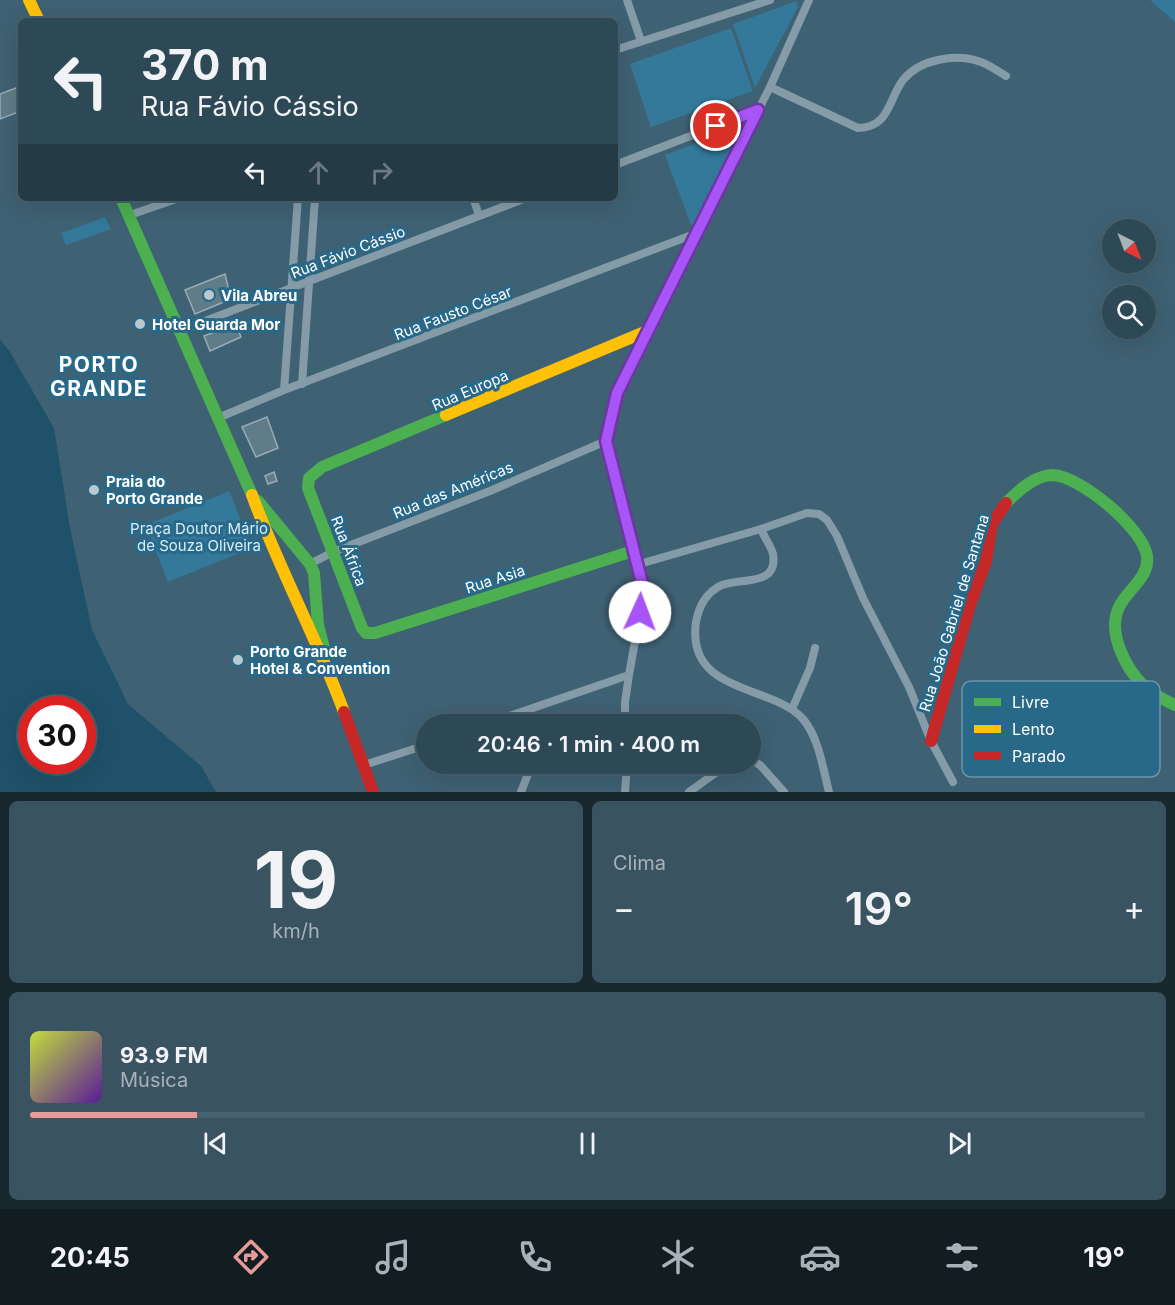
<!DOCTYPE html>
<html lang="pt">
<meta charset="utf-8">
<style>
body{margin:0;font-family:Inter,sans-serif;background:#3a5360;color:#f1f3f6;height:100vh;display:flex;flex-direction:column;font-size:22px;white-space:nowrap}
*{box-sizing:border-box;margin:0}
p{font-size:20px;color:#a7b2b9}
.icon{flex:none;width:33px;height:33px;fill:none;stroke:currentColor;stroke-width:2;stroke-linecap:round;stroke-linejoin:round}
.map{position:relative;height:792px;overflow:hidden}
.details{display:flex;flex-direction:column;gap:9px;padding:9px;background:#19282f;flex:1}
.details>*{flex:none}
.top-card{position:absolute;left:18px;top:18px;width:600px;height:183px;border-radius:9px;box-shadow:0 6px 24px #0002,0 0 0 2px #49616c;background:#2e4956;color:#f1f3f6;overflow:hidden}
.needle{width:39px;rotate:138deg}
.controls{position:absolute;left:1102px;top:219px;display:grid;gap:12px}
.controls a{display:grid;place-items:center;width:54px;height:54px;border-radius:50%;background:#2e4956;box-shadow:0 6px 24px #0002,0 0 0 2px #49616c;font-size:30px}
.speed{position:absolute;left:18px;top:696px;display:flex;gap:12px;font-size:30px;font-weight:700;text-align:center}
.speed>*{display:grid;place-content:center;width:78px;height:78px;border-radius:50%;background:#2e4956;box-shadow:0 6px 24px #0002,0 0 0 2px #49616c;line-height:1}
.speed .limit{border:9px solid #d22;background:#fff;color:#111}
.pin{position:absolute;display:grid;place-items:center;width:51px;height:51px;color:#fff;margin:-26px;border:3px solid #fff;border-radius:50%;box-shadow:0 2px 6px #0007}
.me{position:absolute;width:66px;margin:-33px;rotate:2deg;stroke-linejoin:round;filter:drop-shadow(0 0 4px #0008)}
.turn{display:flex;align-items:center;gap:21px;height:126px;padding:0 24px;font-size:27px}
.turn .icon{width:78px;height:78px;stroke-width:2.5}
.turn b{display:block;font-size:42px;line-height:51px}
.lanes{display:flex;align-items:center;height:57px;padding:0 24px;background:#0003;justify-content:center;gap:30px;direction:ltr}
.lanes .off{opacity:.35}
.big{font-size:45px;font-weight:600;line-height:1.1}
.details .widget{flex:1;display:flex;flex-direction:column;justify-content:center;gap:9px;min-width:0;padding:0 21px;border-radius:9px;background:#3a5360}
.details .dial{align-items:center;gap:0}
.dial b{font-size:78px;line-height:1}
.song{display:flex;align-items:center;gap:18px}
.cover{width:72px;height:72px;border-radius:9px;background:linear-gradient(135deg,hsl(70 70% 55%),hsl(270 70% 35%))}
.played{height:6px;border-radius:3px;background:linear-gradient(90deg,#e69b98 15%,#49616c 15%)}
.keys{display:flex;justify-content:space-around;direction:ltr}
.heat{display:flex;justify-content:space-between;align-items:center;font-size:33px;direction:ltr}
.details .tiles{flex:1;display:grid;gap:9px;grid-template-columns:1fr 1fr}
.widget:last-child{grid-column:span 2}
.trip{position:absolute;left:416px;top:714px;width:345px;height:60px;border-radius:30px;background:#2e4956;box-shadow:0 6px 24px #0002,0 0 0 2px #49616c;font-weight:600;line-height:60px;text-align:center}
.menu{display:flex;height:96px;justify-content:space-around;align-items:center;background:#121d22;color:#a7b2b9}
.menu .icon{width:42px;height:42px}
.menu .selected{color:#e69b98}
.menu b{font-size:27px;color:#f1f3f6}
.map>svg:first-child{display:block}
</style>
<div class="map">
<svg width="1175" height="792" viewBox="0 0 1175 792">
<rect width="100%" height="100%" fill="#3e6173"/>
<path fill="#34799a" d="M1150,0H1175V22Z
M796,1L798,7L755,88L733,24Z
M731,28L753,91L651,127L630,64Z
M739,127L741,135L695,224L691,225L665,155Z
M105,217L111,229L66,245L61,233Z
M229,491L252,548L168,582L146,525Z"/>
<path fill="#1f516a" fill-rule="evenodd" d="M0,339L10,352L54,428L70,528L92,630L128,704L201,766L216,792H0ZM32,710H82V760H32Z"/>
<path fill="#607c88" stroke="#99acb6" stroke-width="1.5" d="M21,86V111L0,119V94Z
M225,274L231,299L195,314L185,290Z
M236,324L241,337L210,351L204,336Z
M267,417L278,448L256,457L242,427Z
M274,472L277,481L268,484L265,476Z"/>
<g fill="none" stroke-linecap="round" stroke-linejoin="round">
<path stroke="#859ca8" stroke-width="8" d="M627,0L641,41
M615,50L770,0
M770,87L858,128C890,127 888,100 903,80C920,59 956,53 981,62C989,65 998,71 1006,76
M615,165L758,110
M473,198L479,215
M130,215L179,198
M179,331L526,198
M302,384L315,198
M284,390L298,198
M218,418L284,390L697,233
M761,529C764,537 771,546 773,554C779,589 736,576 718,587C699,598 693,622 696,643C704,693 776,688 803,719C819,738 823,769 829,792
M310,564L333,552L490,491L606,441
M636,565L761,529L807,513L819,514L827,520L837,536L863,598L909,687L931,741L953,782
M792,709L810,668L815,648
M486,724L629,675
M625,724V702L629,675L644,591L606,441L617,392L770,87L809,0
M750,759L760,765L784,792
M364,765L426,745
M521,792L528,774L535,764
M625,792L627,764
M689,792L728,764"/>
<path stroke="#4caf50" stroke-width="12" d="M121,198L252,495
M446,415L322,467L309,478L308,488L362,628L366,633H375L633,551
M258,501L310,564L314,573L318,625L324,648
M1006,503C1018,491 1035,475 1053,475C1080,476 1143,528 1147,556C1150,577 1127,590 1119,607C1107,632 1125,668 1144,686C1153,694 1164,700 1175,705"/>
<path stroke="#ffc107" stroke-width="12" d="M29,0L39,21
M446,415L647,331
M252,495C279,569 317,638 344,712"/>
<path stroke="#c62828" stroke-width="12" d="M344,712L373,792
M931,741L970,605L986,561L992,524L1006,503"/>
</g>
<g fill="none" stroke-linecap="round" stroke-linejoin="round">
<g stroke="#6d37a1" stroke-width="15">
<path id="route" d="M640,612L644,591L606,441L617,393L758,110L716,126"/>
</g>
<use href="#route" stroke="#a855f7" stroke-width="10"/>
</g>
<g fill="#bbc8ce" stroke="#286989" stroke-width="2">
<circle cx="209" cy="295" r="6"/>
<circle cx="140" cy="324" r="6"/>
<circle cx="94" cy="490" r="6"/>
<circle cx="238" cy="660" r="6"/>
</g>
<g text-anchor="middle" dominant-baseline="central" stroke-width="6" stroke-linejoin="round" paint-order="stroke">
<g font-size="15" fill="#fff" stroke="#286989">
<text transform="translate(348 252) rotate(-21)">Rua Fávio Cássio</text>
<text transform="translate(453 313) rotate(-21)">Rua Fausto César</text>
<text transform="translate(470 390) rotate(-23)">Rua Europa</text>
<text transform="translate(453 490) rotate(-22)">Rua das Américas</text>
<text transform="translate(349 551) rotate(69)">Rua África</text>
<text transform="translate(495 579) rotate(-18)">Rua Asia</text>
<text transform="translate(954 613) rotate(-73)">Rua João Gabriel de Santana</text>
</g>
<g font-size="15" font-weight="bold" fill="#fff" stroke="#286989" text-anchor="start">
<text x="221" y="295">Vila Abreu</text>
<text x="152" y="324">Hotel Guarda Mor</text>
<text x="106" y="481">Praia do<tspan x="106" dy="17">Porto Grande</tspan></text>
<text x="250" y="651">Porto Grande<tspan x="250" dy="17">Hotel &amp; Convention</tspan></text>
</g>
<g font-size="15" fill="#d9eef7" stroke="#286989">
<text x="199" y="528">Praça Doutor Mário<tspan x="199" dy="17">de Souza Oliveira</tspan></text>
</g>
<g font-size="21" font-weight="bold" letter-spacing="1.5" fill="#fff" stroke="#286989">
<text x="99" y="364">PORTO<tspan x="99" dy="24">GRANDE</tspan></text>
</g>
</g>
<rect x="962" y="681" width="198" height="96" rx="9" fill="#286989" stroke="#6896ac" stroke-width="1.5"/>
<rect x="974" y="698" width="27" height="8" fill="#4caf50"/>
<rect x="974" y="725" width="27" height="8" fill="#ffc107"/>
<rect x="974" y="752" width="27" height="8" fill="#c62828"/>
<g font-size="16" fill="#fff">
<text x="1012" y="708">Livre</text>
<text x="1012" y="735">Lento</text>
<text x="1012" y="762">Parado</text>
</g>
</svg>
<div class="controls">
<a><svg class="needle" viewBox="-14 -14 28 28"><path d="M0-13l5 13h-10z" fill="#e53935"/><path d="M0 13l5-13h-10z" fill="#a7b2b9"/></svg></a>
<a><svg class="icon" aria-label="search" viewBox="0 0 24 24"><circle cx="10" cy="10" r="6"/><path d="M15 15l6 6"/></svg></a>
</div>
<div class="speed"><div class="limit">30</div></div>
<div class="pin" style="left:716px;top:126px;background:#d93025"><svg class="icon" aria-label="arrive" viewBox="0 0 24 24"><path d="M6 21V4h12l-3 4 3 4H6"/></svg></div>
<svg class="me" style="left:640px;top:612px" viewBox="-20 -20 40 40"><circle r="19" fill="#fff"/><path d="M0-13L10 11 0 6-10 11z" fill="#a855f7"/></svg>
<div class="trip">20:46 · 1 min · 400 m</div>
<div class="top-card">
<div class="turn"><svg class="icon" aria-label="left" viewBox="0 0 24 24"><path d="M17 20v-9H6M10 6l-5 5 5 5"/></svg><div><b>370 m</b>Rua Fávio Cássio</div></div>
<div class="lanes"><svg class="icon" aria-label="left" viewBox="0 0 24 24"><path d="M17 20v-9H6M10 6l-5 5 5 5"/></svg><svg class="icon off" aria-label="ahead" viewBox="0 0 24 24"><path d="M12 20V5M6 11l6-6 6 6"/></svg><svg class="icon off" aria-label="right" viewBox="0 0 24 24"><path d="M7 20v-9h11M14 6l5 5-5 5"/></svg></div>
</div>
</div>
<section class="details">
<div class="tiles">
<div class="widget dial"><b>19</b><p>km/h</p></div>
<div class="widget"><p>Clima</p>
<div class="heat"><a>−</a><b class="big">19°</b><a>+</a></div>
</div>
<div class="widget">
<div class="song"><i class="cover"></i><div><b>93.9 FM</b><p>Música</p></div></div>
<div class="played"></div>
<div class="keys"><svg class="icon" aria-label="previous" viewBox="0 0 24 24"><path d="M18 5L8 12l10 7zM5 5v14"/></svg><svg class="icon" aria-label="pause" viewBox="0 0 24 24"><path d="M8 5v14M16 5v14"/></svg><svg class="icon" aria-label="next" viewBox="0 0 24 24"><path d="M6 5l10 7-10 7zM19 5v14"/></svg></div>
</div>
</div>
</section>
<nav class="menu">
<b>20:45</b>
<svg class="icon selected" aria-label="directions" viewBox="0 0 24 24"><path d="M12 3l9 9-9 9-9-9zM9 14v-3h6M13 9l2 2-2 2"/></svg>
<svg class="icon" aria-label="music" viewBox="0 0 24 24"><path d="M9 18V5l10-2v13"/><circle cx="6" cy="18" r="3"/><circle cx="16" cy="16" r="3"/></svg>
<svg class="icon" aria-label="phone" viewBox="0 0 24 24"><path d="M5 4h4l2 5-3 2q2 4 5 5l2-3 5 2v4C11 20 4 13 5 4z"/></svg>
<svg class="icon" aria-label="climate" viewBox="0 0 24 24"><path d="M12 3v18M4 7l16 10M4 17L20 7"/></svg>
<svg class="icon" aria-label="car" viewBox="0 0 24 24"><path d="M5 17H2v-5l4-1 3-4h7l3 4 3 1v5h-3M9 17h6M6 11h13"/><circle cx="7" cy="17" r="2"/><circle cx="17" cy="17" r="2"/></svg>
<svg class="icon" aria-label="filters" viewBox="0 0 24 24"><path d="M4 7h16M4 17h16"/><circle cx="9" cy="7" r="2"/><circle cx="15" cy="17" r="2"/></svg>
<b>19°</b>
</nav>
